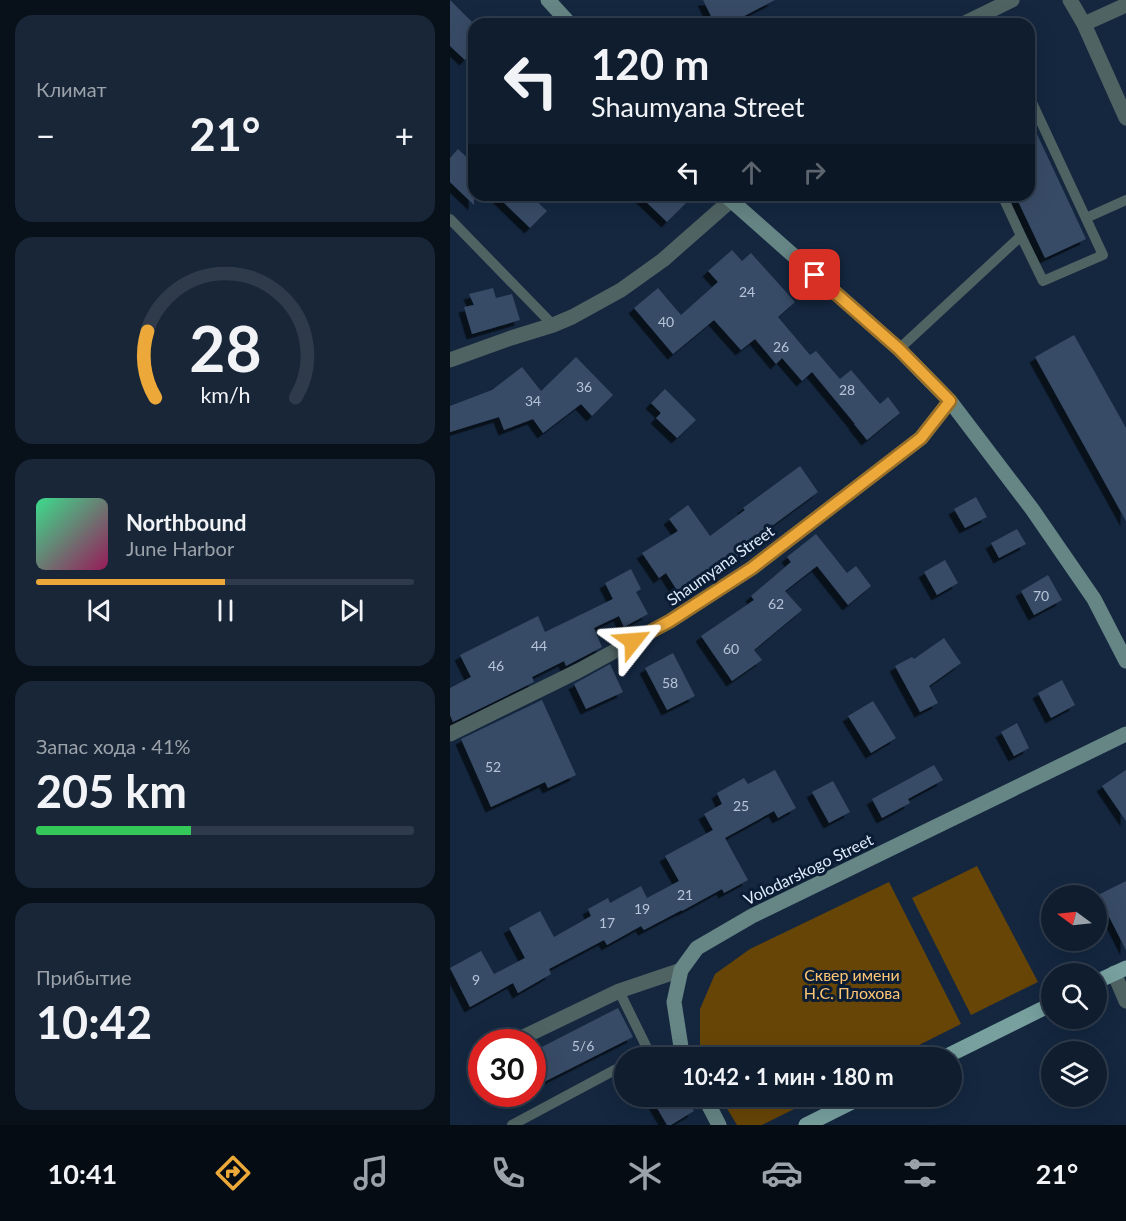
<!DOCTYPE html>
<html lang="ru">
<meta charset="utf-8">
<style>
body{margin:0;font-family:Lato,sans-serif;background:#182637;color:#f1f3f6;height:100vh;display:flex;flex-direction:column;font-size:22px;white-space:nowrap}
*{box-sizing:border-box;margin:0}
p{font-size:20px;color:#9ba2aa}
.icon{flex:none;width:33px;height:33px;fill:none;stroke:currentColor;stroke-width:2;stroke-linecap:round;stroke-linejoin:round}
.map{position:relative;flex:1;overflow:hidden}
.details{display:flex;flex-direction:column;gap:15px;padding:15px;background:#08101a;width:450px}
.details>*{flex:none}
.banner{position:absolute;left:18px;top:18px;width:567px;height:183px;border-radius:18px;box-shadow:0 6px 24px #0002,0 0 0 2px #2f3b4b;background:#0f1d2f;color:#f1f3f6;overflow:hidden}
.needle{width:39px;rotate:285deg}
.buttons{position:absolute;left:591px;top:885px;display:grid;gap:12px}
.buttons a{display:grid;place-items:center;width:66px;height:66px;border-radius:50%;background:#0f1d2f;box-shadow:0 6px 24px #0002,0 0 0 2px #2f3b4b;font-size:30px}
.speed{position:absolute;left:18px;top:1029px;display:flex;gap:12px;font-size:30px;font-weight:700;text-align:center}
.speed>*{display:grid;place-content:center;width:78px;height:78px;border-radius:50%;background:#0f1d2f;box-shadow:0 6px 24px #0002,0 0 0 2px #2f3b4b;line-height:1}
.speed .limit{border:9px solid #d22;background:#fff;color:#111}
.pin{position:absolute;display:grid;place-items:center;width:51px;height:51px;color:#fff;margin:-26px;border-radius:12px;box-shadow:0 3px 9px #0006}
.me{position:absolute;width:66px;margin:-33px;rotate:62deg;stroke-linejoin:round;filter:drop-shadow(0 0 4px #0008)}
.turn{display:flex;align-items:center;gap:21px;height:126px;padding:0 24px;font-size:27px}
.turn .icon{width:78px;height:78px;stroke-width:2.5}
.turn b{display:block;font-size:42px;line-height:51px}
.lanes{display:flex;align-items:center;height:57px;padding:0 24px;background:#0003;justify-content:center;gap:30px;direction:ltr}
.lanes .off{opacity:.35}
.big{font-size:45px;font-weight:700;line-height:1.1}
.details .widget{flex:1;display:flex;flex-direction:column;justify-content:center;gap:9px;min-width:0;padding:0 21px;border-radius:18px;background:#182637}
.details .dial{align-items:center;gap:0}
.dial svg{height:156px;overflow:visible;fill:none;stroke:#2f3b4b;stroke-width:7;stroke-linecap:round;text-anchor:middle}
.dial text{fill:#f1f3f6;stroke:none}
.song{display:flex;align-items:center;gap:18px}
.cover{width:72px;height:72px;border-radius:9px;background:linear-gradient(135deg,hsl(150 70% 55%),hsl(330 70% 35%))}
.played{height:6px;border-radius:3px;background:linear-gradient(90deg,#eca93a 50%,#2f3b4b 50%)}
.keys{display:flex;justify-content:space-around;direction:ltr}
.heat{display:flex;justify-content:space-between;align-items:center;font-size:33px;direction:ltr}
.charge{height:9px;border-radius:4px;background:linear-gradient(90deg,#34c759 41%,#2f3b4b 0)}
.trip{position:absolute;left:164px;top:1047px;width:348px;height:60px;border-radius:30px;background:#0f1d2f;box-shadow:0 6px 24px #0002,0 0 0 2px #2f3b4b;font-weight:700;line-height:60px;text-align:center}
.dock{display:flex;height:96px;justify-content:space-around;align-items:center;background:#060c13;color:#9ba2aa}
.dock .icon{width:42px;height:42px}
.dock .current{color:#eca93a}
.dock b{font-size:27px;color:#f1f3f6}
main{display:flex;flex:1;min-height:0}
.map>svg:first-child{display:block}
</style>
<main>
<section class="details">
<div class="widget"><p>Климат</p>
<div class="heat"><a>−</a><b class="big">21°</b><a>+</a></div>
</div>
<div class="widget dial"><svg viewBox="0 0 100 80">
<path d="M14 69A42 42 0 1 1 86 69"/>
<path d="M14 69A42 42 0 0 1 10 35" stroke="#eca93a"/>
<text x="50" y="56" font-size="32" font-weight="700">28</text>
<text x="50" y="72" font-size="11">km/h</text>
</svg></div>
<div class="widget">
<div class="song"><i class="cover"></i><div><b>Northbound</b><p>June Harbor</p></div></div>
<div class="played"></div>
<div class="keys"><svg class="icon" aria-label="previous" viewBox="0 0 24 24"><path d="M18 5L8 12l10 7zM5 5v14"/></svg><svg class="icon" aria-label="pause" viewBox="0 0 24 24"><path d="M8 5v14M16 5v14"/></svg><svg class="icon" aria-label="next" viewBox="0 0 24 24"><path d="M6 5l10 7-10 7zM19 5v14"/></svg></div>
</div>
<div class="widget"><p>Запас хода · 41%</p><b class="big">205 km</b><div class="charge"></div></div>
<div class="widget"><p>Прибытие</p><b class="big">10:42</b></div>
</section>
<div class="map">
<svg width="676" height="1125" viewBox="0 0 676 1125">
<defs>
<filter id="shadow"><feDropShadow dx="-5.5" dy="5.5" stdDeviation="0" flood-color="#0009"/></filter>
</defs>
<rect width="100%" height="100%" fill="#14273f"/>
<path fill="#674507" d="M527,866L588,982L521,1015L462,898Z
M439,882L511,1024L445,1057H253L250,1050V1009L265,974L300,949Z
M270,1097H368L312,1125H287Z"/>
<path fill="#374b66" filter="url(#shadow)" d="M0,0L24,24V50L15,60L0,46Z
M253,0H325L279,24H265Z
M579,117L636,239L595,258L565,195H579Z
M8,149L24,164V205L0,182V158Z
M46,195H80L97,211L80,228Z
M189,195H244L217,222Z
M282,250L292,261L301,253L345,302L328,317L360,355L366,351L390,379L401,370L430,404L438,397L450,413L417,440L404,424H405L362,372L352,381L332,358L326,364L305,339L291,350L264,320L223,354L184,308L208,288L231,315L268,282L258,271Z
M43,288L46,298L62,294L70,320L22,334L14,307L24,305L19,294Z
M624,335L676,428V521L585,357Z
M126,357L163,395L142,416L131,404L93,433L83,419L54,430L49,417L0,432V406L42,390L72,367L91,391Z
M215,389L246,420L227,438L206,418L211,413L201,403Z
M350,466L368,492L288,551L291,555L251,584L252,585L232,598L216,573L209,578L192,553L228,531L219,519L238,505L260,536L295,510L293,508Z
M526,497L537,517L515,528L504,509Z
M567,529L576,544L549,558L541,543Z
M366,534L397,573L406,566L421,586L398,605L367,566L335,591L352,610L304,650L312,660L282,681L251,636L304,600L301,596L341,562L337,557Z
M495,560L508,583L487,595L474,572Z
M181,569L191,589L186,592L198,614L174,627L169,616L144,628L152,647L116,666L114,661L82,677L84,682L3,722L0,715V688L21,677L10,655L88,616L95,632L163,599L155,583Z
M598,575L612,600L584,615L571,591Z
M494,638L511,663L479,686L488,703L470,712L445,666L462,657L464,659Z
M223,653L245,696L217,710L195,668Z
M160,664L173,692L136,709L124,684Z
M612,680L625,705L601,718L588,693Z
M92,700L126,775L98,788L95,782L41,807L11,739Z
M423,701L446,738L421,753L398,716Z
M567,723L579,748L564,756L551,732Z
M484,765L493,780L458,799L460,803L432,818L422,799Z
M325,770L346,808L328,818L324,811L275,838L298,880L274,893L272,889L232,911V910L194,930L191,926L157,945L154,940L99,969L101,974L68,993L63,983L20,1007L0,968L31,951L44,974L75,958L59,928L90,911L104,937L141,916L138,909L158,898L160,903L191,886L197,898L229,881L215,856L263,830L254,814L272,804L267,793L294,778L298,784Z
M676,770V821L652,786Z
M383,781L400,812L379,823L362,792Z
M676,881V950L648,895Z
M168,1008L183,1037L82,1088V1052Z
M200,1096H236L244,1111L221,1125H217Z"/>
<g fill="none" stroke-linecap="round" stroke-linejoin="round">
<path stroke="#506363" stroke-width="10" d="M552,195L571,236L593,281L653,255L579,96
M636,218L676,200
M0,219L103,325
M449,349L571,236
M169,991L199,1052L189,1058
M62,1125L174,1065"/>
<path stroke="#506363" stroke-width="15" d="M620,0L634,24L676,118
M513,24L562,0
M634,24L676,5
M0,360L61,338L103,325L122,317L171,290L213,260L280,201
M0,734L128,671L220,621L302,568L471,438L500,401
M664,973L676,1001
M63,1042L169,991L231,970"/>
<path stroke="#668585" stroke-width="15" d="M98,0L120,24
M275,195L449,349L500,401L582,509L644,599L676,661
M236,1058L231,1047L224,1002L231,970L247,948L302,916L676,734
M254,1096L269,1125"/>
<path stroke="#77a09f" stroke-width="15" d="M646,982L676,968
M493,1058L602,1004
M356,1125L414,1096"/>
</g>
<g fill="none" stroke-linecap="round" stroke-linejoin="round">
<g stroke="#996e26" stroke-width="15">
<path id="route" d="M183,641L220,621L302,568L471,438L500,401L449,349L365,275"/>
</g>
<use href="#route" stroke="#eca93a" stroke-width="10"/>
</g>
<g text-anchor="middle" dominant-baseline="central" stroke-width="6" stroke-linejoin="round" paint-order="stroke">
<g font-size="14" fill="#b6c4d8">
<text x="297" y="291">24</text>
<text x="216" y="321">40</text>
<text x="331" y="346">26</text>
<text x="134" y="386">36</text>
<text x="397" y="389">28</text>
<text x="83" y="400">34</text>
<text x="591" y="595">70</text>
<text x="326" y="603">62</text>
<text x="89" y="645">44</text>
<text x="281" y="648">60</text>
<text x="46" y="665">46</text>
<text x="220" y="682">58</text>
<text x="43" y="766">52</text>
<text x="291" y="805">25</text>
<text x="235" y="894">21</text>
<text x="192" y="908">19</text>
<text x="157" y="922">17</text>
<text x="26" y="979">9</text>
<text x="133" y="1045">5/6</text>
</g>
<g font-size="16" fill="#e1edfe" stroke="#0b1d34">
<text transform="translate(270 565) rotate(-35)">Shaumyana Street</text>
<text transform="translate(358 869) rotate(-26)">Volodarskogo Street</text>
</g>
<g font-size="16" fill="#fec674" stroke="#0b1d34">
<text x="402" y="974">Сквер имени<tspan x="402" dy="18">Н.С. Плохова</tspan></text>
</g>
</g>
</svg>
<div class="buttons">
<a><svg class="needle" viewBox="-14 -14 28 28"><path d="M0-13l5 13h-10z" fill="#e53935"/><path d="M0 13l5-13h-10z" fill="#9ba2aa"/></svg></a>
<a><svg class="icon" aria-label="search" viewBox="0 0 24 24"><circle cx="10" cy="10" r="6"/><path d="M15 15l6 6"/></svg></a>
<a><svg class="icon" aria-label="layers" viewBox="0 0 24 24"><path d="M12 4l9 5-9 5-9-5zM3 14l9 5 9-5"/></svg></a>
</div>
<div class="speed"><div class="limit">30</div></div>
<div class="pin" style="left:365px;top:275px;background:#d93025"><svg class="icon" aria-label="arrive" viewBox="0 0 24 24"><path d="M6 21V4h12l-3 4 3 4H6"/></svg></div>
<svg class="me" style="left:183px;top:641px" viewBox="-20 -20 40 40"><path d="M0-17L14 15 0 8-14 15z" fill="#eca93a" stroke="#fff" stroke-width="4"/></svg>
<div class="trip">10:42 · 1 мин · 180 m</div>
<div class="banner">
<div class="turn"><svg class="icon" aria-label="left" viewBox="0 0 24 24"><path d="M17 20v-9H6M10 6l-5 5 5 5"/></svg><div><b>120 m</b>Shaumyana Street</div></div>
<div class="lanes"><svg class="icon" aria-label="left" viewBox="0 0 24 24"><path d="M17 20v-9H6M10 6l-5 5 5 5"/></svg><svg class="icon off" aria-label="ahead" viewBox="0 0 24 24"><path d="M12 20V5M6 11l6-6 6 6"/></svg><svg class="icon off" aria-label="right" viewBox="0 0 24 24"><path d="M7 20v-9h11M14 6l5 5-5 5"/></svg></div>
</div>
</div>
</main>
<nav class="dock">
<b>10:41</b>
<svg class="icon current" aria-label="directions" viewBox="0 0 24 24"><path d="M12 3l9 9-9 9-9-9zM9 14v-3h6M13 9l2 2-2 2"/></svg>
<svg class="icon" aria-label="music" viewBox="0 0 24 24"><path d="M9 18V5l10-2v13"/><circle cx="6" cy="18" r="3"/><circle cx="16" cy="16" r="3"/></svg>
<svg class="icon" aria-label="phone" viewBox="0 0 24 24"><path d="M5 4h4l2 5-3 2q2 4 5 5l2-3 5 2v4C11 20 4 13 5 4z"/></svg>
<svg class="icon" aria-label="climate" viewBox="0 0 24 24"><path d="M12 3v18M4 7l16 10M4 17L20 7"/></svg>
<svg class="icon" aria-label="car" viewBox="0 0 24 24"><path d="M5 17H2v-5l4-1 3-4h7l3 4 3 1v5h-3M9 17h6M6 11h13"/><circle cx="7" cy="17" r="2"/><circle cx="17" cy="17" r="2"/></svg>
<svg class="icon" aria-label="filters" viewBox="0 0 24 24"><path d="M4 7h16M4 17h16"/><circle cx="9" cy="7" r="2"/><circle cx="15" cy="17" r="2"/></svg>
<b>21°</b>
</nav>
